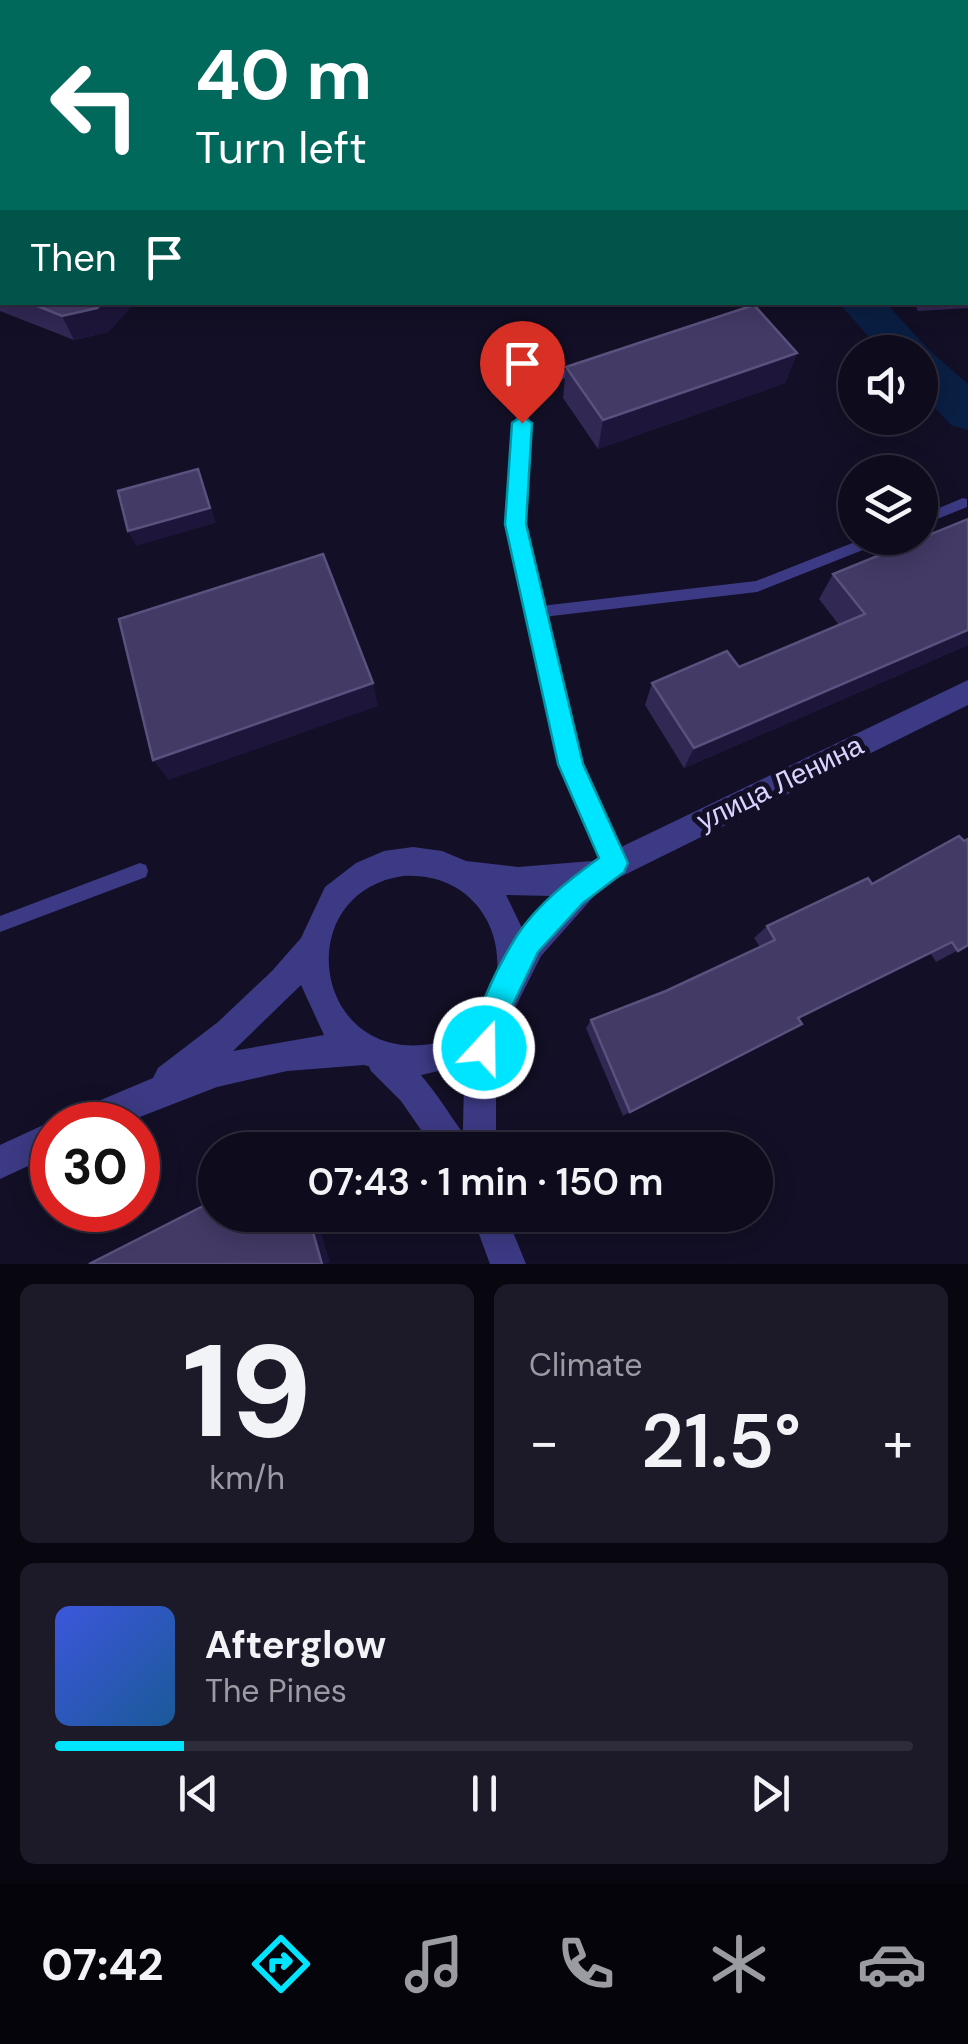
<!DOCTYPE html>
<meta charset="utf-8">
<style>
body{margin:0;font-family:"DM Sans",sans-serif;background:#1c1929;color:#f1f3f6;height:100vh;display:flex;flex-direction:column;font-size:38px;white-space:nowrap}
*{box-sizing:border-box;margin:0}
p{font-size:32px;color:#9b9ba3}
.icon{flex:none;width:55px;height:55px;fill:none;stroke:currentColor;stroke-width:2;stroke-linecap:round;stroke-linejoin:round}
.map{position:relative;height:1264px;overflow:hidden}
.side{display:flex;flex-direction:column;gap:20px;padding:20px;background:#08060f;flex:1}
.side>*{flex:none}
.top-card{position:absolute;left:0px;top:0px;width:970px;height:305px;box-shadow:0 5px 25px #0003,0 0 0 2px #2e2b3b;background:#00695c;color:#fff;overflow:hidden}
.tools{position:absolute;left:838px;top:335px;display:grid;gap:20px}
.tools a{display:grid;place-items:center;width:100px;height:100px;border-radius:50%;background:#0e0b1c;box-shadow:0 5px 25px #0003,0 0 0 2px #2e2b3b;font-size:50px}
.speed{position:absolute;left:30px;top:1102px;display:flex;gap:20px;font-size:50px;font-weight:700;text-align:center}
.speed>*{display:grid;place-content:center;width:130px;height:130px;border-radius:50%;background:#0e0b1c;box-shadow:0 5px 25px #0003,0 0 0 2px #2e2b3b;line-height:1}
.speed .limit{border:15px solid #d22;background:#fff;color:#111}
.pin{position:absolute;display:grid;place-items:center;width:85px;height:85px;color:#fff;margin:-102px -42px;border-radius:50% 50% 50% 0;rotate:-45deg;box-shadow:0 0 10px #0007}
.pin .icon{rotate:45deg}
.me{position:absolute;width:110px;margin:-55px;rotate:21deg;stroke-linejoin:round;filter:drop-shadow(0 0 8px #0008)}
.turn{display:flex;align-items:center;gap:35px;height:210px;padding:0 30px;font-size:45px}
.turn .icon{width:130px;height:130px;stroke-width:2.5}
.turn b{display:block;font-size:70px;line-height:85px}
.then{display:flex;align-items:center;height:95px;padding:0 30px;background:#0003;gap:20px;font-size:38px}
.big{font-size:75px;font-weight:600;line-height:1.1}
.side .card{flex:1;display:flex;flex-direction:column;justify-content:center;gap:15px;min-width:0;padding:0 35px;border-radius:15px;background:#1c1929}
.side .dial{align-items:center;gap:0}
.dial b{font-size:130px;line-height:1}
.song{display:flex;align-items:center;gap:30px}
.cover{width:120px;height:120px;border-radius:15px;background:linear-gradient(135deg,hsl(230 70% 55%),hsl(210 70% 35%))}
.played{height:10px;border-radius:5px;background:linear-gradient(90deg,#00e5ff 15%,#2e2b3b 15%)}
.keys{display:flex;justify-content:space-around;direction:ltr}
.heat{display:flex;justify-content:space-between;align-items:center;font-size:55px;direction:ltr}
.side .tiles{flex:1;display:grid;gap:20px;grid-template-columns:1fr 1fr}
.card:last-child{grid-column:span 2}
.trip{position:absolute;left:198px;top:1132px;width:575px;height:100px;border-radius:50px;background:#0e0b1c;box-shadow:0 5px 25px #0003,0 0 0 2px #2e2b3b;font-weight:600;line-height:100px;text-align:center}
.tabs{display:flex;height:160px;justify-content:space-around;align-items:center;background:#06040b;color:#9b9ba3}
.tabs .icon{width:70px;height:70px}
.tabs .current{color:#00e5ff}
.tabs b{font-size:45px;color:#f1f3f6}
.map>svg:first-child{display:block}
</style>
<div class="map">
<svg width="968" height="1264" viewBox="0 0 968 1264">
<rect width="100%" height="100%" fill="#130f26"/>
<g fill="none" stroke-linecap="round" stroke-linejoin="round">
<path fill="#0a1f44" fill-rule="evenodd" d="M527,0H562L563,2H528Z
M838,302H885L930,351L968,384V430L951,425L920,392V352H882Z"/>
<path fill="#3d3a85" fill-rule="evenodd" d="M51,0H60L58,2H50Z
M2,96V104L0,105V97Z
M583,365L589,369L587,372L531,388L521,524L541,606L756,581L865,538H884L883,542L757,592L543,617L578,765L622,863L620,868L614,871L608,868L564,765L509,524L519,385L521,382Z
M963,498L967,499V507L920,526V516Z
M140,863L146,865L148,871L146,877L0,932V916Z"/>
<path fill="#3d3a85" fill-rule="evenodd" d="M489,1007L500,1012L505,1023L496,1087V1150H435L401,1101L371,1071L366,1060L371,1049L382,1044C417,1059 441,1103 463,1133C464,1094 463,1048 478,1012Z
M472,1215H506L526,1264H490Z"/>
<path fill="#3d3a85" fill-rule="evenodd" d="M968,0V5L961,1V0Z
M968,680V705L604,885L541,956L501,1036L463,1065L413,1077L364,1065L287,1071L217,1087L119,1125H66L70,1113L153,1078L158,1068L218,1022L272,971L301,938L325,887L356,863L384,851L413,847L442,851L466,861L518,867L592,861ZM403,876C519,870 531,1034 423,1045C311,1055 292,892 403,876ZM506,895L552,896L523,930ZM301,985L324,1035L233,1051Z
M52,1121L61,1125H52V1155L0,1179V1145Z"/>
</g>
<path fill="#312854" d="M2,220V302H136L108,332L74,340L0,311V222Z
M968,244V308L918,311L914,302H968Z
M797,353L785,383L598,449L563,398L566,367Z
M968,519V645L684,768L645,705L652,683L739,667L839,625L819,599L833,574Z
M872,884L968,945L936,962L931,954L799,1018L623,1116L586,1028L591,1020L666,991L760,947L754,938L767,926Z"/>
<path fill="#1d163a" d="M103,302H136L108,332L74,340L62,316Z
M797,353L785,383L598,449L603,420Z
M198,469L216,523L136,546L128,531Z
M968,630V645L684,768L694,748Z
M373,683L378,706L169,780L153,760Z
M308,1215H316L330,1262L326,1264H322Z"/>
<path fill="#433a66" stroke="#5a527e" stroke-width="2.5" d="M2,220V293L0,292V222Z
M28,302H103L97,308L62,316Z
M754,305L797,353L603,420L566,367Z
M198,469L210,508L128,531L118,491Z
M968,519V630L694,748L652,683L727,651L739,667L865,614L833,574Z
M323,554L373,683L153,760L119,619Z
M959,836L964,841L968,839V945L958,951L952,942L798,1018L802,1024L630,1112L591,1020L666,991L775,940L767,926L868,878L872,884Z
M215,1200V1215H308L322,1264H89Z"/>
<path fill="#00e5ff" stroke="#0095a6" stroke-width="2.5" d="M522,416L532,423L526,524L583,764L628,863L624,872L583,903L538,952L503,1025L494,1058L484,1062L474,1058C463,1031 502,959 518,934C538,904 570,879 599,858L558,764L505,524L512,423Z"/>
<g text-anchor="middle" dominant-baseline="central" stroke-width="10" stroke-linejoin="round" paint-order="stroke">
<g font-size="28" fill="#d9d4ff" stroke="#130f26">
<text transform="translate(780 783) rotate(-26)">улица Ленина</text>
</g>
</g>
</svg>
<div class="tools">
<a><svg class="icon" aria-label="sound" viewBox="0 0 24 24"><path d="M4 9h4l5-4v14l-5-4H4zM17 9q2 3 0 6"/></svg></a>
<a><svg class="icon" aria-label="layers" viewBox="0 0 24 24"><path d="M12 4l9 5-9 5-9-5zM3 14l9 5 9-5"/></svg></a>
</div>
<div class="speed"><div class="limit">30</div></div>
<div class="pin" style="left:522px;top:423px;background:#d93025"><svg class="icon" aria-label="arrive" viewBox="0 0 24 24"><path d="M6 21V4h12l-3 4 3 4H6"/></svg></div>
<svg class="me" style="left:484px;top:1048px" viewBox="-20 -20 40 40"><circle r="17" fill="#00e5ff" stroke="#fff" stroke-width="3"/><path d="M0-11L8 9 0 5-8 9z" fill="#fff"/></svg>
<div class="trip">07:43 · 1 min · 150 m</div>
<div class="top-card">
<div class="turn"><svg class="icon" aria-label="left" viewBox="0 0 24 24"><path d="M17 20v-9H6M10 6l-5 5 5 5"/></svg><div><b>40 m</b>Turn left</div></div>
<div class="then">Then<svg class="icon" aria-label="arrive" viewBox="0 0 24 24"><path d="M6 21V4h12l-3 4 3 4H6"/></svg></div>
</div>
</div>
<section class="side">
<div class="tiles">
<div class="card dial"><b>19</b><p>km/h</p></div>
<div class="card"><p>Climate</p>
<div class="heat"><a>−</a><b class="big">21.5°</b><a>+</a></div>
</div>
<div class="card">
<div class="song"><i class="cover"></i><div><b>Afterglow</b><p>The Pines</p></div></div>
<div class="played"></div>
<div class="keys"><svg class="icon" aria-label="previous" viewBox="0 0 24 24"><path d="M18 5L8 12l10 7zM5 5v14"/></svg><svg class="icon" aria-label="pause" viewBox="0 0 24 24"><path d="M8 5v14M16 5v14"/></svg><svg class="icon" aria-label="next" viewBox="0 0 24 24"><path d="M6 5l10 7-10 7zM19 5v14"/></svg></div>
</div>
</div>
</section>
<nav class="tabs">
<b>07:42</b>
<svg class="icon current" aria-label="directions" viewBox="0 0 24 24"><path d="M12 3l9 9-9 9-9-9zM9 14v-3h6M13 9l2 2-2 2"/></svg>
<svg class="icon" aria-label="music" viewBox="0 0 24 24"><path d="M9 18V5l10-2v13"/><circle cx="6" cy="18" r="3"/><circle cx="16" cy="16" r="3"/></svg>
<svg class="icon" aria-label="phone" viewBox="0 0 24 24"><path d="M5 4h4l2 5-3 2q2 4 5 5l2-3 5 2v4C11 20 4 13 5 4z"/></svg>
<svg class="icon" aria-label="climate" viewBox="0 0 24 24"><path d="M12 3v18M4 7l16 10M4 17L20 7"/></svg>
<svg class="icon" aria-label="car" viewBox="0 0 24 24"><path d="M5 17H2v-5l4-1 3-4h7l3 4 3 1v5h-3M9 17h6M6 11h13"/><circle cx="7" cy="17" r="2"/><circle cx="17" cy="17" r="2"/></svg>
</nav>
